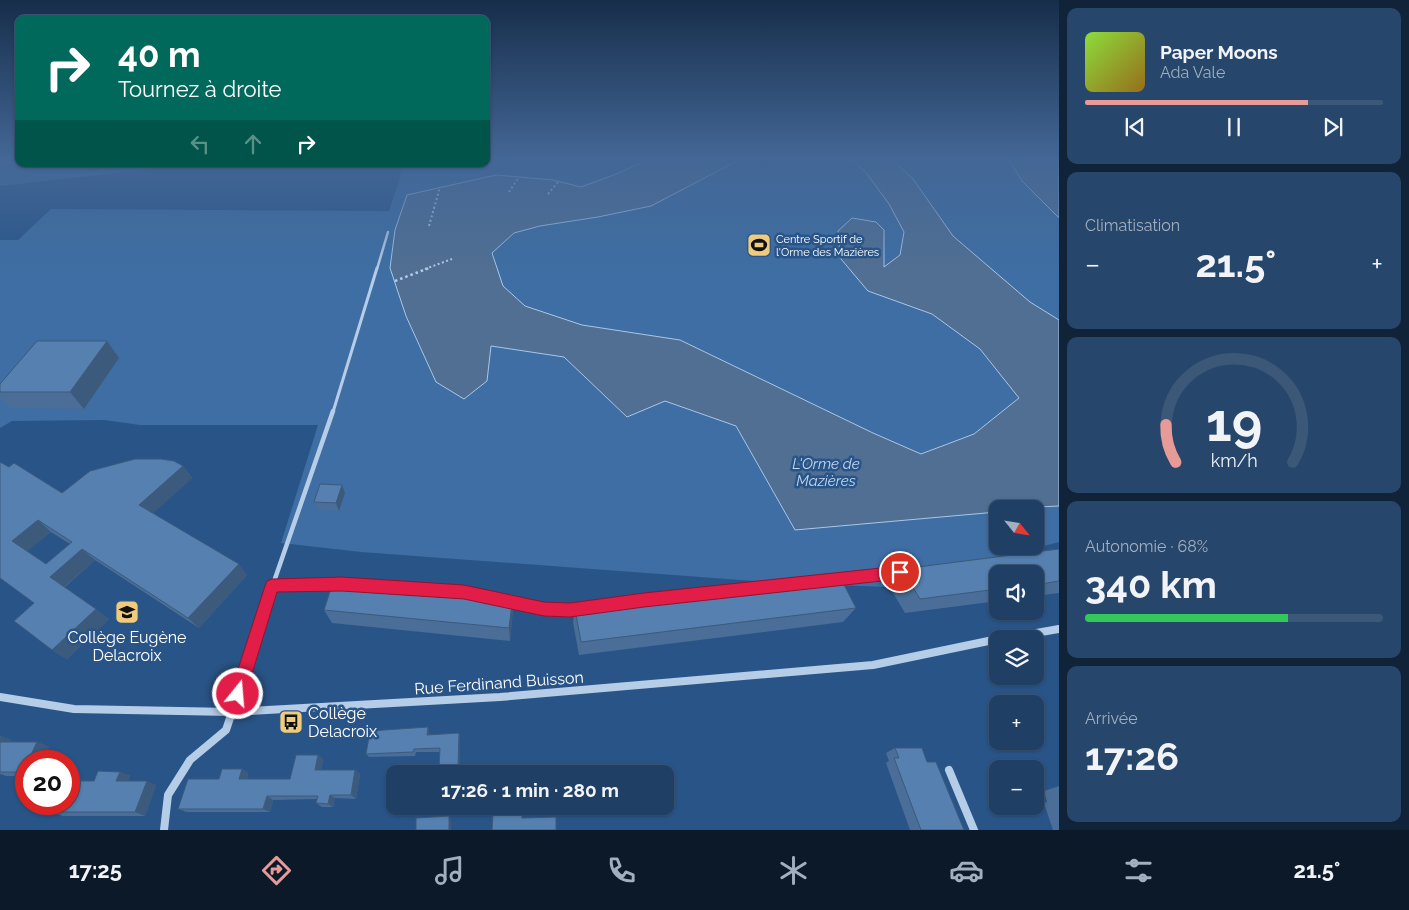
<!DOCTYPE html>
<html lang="fr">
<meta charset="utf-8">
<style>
body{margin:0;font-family:Raleway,sans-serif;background:#27466b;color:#f1f3f6;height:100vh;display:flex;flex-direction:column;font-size:19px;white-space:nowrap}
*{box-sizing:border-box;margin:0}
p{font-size:16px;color:#a1afbf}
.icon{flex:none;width:28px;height:28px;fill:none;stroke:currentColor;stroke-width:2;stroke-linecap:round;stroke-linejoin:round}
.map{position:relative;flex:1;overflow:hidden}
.side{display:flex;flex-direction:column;gap:8px;padding:8px;background:#112338;width:350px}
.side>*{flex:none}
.hud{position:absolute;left:15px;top:15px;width:475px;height:152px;border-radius:10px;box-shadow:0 1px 4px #0004,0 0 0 1px #3c5879;background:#00695c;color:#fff;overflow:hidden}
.needle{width:32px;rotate:120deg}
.fabs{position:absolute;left:989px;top:500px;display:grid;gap:10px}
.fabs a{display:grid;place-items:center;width:55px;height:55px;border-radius:10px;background:#1f3f65;box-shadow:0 1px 4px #0004,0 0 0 1px #3c5879;font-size:25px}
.speed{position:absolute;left:15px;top:750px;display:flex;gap:10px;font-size:25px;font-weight:700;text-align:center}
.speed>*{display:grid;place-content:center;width:65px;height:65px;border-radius:50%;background:#1f3f65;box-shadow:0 1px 4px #0004,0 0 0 1px #3c5879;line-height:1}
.speed .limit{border:8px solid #d22;background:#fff;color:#111}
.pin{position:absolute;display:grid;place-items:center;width:42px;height:42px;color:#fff;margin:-21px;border:2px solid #fff;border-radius:50%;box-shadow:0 1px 5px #0007}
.me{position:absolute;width:55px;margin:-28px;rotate:17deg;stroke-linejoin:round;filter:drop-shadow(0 0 4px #0008)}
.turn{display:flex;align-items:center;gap:18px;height:105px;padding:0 20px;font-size:22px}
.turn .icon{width:65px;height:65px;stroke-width:2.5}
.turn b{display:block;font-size:35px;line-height:42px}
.lanes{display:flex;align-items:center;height:48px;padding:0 20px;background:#0003;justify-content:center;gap:25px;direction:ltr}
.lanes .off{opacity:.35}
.big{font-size:38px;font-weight:700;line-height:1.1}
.side .widget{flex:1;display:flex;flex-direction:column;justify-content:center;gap:8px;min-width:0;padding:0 18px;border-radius:10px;background:#27466b}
.side .dial{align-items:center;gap:0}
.dial svg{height:130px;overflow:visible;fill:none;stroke:#3c5879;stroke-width:7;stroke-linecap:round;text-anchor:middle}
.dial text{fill:#f1f3f6;stroke:none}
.song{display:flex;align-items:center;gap:15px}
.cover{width:60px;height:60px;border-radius:8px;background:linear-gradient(135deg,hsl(90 70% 55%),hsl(40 70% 35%))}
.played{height:5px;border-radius:2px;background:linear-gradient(90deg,#e69b98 75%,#3c5879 75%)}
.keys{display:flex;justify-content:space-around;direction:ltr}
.heat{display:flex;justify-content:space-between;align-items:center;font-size:28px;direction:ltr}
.charge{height:8px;border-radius:4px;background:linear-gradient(90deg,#34c759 68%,#3c5879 0)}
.trip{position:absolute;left:386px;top:765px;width:288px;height:50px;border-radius:10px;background:#1f3f65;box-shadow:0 1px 4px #0004,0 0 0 1px #3c5879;font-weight:700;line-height:50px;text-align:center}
.dock{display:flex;height:80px;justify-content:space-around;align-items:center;background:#0c1928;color:#a1afbf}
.dock .icon{width:35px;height:35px}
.dock .on{color:#e69b98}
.dock b{font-size:22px;color:#f1f3f6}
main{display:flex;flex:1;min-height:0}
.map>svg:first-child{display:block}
</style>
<main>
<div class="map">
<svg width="1059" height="830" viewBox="0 0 1059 830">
<rect width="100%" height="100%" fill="#295487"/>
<path fill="#3e6ea3" d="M0,157H19V164H147L145,170L0,186Z
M490,157H643L642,161L619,173L581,187L553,180L390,268L406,316L436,382L487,381L491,346L564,357L627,417L665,401L736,426L795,530L997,512L998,546H1035V509H1028L1059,506V542L887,587L782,583L361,552L281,543L318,425H140L104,420L12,421L0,428V240H18L51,209L389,211L404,166L486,164V162L491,161Z
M738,157H849L867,174L889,204L904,232L900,255L884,268V230L868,291L932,314L980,349L1019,398L974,434L921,454L873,433L680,340L582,325L524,306L503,286L491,253L514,233L540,226L598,217L651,206L734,162Z
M889,157H1007L1022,181L1059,218V320L1030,302L953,236L913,179Z"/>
<path fill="#516f92" stroke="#aac8e8" d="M643,157H738L735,162L651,206L598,217L540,226L514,233L492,253L503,286L525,306L582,325L680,340L873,433L921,454L974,434L1019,398L980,349L932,314L868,291L841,259L838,231L852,218L876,222L884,230V267L900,255L904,232L889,204L867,174L849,157H889L913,179L953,236L1030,302L1059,320V506L998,509L997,512L795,530L736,426L665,401L627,417L564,357L491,346L487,381L464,399L436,382L406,316L390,268L395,230L407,195L496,175L553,180L581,187L619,173L642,162Z
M1007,157H1059V218L1022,181Z"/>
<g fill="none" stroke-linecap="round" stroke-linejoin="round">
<path stroke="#b6cde8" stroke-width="2" stroke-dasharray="2 2.5" stroke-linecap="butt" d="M509,192L519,177
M548,194L559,181
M429,226L440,187
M425,269L452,259"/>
<path stroke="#b6cde8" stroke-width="2.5" stroke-dasharray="2.5 3" stroke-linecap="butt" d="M395,281L429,268"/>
<path stroke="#b6cde8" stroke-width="2.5" d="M377,269L388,232"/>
<path stroke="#b6cde8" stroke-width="3" d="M333,412L377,268"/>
<path stroke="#b6cde8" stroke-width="4.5" d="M835,578L903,572
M272,586L337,584
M269,596L333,411
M688,596L702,594"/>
<path stroke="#b6cde8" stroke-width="5.5" d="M508,601L544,609H578
M619,604L698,594
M232,712L269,594"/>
<path stroke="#b6cde8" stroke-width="8" d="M1002,639L1059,629
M0,697L74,709L232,712L500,697L873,665L998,639
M949,770L974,830
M164,830L168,795L190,760L226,730L232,712"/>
</g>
<path fill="#4a6e97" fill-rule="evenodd" d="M119,358L84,409L10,408L0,398V384Z
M183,466L192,478L153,513L247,575L199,628L95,560L65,587L109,619L67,659L52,650L34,603L9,467L62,493ZM51,532L70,544L46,564L27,551Z
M342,485L345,493L339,511L318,510L314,502Z
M1059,549V593L1035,596V574H998V601L905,613L887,583L902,569Z
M856,608L843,622L579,655L573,622L575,609Z
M513,609L510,641L332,623L324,610Z
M428,727L429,730V735L459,733L460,737V772L440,773L439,770L440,752H416L415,756L369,757L366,754Z
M0,736L11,740L10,742H37L49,747L26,761V776H6L0,774Z
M895,748L927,762L964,830H910L886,763L889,761L886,753Z
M318,755L323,759L321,770H355L360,774L356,799L335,798L333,807H322L316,803L317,799L273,800L270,812H187L178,809L219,779L242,769L248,773L247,779H290Z
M120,772L130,776L128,781L156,785L145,816H63L51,812L94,781Z
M1059,786V830H1053L1044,803L1047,802L1044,791Z
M544,806H596V808L595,811L545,815Z"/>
<path fill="#3c5a7b" d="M84,164H125L124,167L88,171Z
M107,341L119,358L84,409L70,392Z
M183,466L192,478L149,517L139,505Z
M342,485L345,493L339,511L336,503Z
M38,520L51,532L26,552L12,541Z
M82,549L95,560L64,587L50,577Z
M239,564L247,575L199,628L188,618Z
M513,595V609L510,641L509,628Z
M96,609L109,619L67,659L52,650Z
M428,727L429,730L428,738L427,735Z
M459,733L460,737V772L458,769Z
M0,736L11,740L7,747L0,744Z
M37,742L49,747L42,761H28Z
M318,755L323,759L320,774L315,770Z
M26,764V773L22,772Z
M242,769L248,773L246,783L239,779Z
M355,770L360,774L356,799L351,795Z
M120,772L130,776L126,785L116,781Z
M147,781L156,785L145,816L135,812Z
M330,795L335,798L333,807L328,804Z
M267,796L273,800L270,812L263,809Z
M449,816L451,820V830H449Z"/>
<path fill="#5680b0" stroke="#3c5a7b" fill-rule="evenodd" d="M37,341H107L70,392H0V384Z
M135,459H161L174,461L183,466L139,505L239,564L188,618L82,549L50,577L96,609L52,650L14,621L34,603L0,578V462L9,467L14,463L62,493L90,471ZM38,520L72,542L46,564L12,541Z
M320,484L342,485L336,503L314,502Z
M1059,549V581L1035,585V574H998V589L920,599L902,569Z
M840,577L856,608L581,642L575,609Z
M334,579L513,595L509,628L324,610Z
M428,727L427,735L459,733L458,769L439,770L440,748L414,749L413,752L366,754L370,731Z
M0,742H37L28,761H26V764L22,772H0Z
M895,748H922L927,762H936L964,830H921L894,758H899Z
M296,755H318L315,770H355L351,795H330L328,804L316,803L318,796H267L263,809H178L188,779H219L222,769H242L239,779H290Z
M98,771L120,772L116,781H147L135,812H51L55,804H69V781H94Z
M545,806H596V808L545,812Z
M522,812V818L556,817V830H492L493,813Z
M449,816V830H416V818Z"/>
<linearGradient id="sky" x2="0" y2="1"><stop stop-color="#172e4a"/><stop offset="0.58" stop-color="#436796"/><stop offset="1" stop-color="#436796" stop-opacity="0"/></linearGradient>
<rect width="1059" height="273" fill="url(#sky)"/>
<path fill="#e11d48" stroke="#92132f" d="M900,566L904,568L907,572L904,577L900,579L644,607L570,617L544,616L464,599L342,591L277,592L244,700L238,702L232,700L230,694L265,586L267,581L272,579L342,577L464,585L544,602L570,603L644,593Z"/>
<defs>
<g id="stadium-square" transform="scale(1.25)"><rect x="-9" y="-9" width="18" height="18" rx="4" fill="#efcc7d" stroke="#295487"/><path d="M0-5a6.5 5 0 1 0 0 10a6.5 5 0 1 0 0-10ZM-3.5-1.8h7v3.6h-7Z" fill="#111"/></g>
<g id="school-square" transform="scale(1.25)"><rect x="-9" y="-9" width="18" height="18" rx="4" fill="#efcc7d" stroke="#295487"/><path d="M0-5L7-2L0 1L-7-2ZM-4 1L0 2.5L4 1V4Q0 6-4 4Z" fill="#111"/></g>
<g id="bus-square" transform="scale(1.25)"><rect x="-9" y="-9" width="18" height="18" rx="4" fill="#efcc7d" stroke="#295487"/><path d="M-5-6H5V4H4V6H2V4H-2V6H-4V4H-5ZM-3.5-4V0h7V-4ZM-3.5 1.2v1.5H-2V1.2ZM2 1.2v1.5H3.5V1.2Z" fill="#111"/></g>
</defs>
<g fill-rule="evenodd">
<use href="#stadium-square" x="759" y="245"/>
<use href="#school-square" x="127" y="612"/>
<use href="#bus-square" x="291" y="722"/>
</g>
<g text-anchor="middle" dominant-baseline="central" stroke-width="5" stroke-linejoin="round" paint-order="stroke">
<g font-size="11" fill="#fff" stroke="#295487" text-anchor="start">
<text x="776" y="239">Centre Sportif de<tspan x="776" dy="13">l'Orme des Mazières</tspan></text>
</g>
<g font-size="15" font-style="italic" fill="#c1d7ef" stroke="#295487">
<text x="826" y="464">L'Orme de<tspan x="826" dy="17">Mazières</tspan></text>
</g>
<g font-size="16" fill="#fff" stroke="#295487">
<text x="127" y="637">Collège Eugène<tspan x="127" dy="18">Delacroix</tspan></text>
<text x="308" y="713" text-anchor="start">Collège<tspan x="308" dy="18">Delacroix</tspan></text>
</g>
<g font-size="16" fill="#fff" stroke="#295487">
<text transform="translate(499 683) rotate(-4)">Rue Ferdinand Buisson</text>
</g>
</g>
</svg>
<div class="fabs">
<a><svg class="needle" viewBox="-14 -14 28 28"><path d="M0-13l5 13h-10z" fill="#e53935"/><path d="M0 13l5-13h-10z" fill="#a1afbf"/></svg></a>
<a><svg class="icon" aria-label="sound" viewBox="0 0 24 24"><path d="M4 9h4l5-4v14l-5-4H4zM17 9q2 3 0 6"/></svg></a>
<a><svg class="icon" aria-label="layers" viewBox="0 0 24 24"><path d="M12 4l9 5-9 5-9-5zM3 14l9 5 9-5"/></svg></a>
<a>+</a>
<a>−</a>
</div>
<div class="speed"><div class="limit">20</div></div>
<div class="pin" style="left:900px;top:572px;background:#d93025"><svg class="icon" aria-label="arrive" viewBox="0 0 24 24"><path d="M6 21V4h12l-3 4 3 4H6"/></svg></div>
<svg class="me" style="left:238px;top:694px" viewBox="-20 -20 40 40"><circle r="17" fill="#e11d48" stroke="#fff" stroke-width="3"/><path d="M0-11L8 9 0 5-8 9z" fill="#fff"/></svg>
<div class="trip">17:26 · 1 min · 280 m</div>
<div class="hud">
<div class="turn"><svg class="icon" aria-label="right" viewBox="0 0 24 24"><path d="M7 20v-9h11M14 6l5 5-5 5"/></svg><div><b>40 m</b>Tournez à droite</div></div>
<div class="lanes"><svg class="icon off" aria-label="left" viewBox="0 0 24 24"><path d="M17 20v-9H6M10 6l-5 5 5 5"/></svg><svg class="icon off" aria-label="ahead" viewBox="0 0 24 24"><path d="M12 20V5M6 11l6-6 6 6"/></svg><svg class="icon" aria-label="right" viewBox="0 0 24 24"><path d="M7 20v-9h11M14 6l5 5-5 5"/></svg></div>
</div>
</div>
<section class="side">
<div class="widget">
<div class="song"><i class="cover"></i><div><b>Paper Moons</b><p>Ada Vale</p></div></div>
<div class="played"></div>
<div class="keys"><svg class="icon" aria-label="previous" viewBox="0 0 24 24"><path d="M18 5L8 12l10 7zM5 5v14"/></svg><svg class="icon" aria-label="pause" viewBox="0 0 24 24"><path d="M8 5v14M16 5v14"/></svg><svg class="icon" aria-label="next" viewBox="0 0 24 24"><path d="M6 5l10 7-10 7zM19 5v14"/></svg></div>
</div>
<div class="widget"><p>Climatisation</p>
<div class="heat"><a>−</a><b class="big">21.5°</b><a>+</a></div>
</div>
<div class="widget dial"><svg viewBox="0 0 100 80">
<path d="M14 69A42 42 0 1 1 86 69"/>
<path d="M14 69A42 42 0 0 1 8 46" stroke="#e69b98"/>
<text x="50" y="56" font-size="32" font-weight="700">19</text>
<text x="50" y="72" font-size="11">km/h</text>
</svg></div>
<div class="widget"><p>Autonomie · 68%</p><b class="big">340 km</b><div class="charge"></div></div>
<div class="widget"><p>Arrivée</p><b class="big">17:26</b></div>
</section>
</main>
<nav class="dock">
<b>17:25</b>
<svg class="icon on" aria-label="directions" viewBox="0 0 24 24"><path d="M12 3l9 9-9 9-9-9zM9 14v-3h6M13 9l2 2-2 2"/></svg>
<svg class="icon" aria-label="music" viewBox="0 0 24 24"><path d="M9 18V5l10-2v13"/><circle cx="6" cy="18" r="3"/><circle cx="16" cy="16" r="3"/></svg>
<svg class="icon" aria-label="phone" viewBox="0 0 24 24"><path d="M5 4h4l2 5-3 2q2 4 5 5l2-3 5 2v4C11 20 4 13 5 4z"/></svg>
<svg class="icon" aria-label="climate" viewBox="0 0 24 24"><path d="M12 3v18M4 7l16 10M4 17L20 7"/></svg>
<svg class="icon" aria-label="car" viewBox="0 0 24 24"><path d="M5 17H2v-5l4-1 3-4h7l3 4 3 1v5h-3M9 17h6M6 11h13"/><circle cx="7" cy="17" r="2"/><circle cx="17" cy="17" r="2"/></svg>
<svg class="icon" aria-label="filters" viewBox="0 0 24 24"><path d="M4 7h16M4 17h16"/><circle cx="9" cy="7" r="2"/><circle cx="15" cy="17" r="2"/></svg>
<b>21.5°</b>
</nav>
